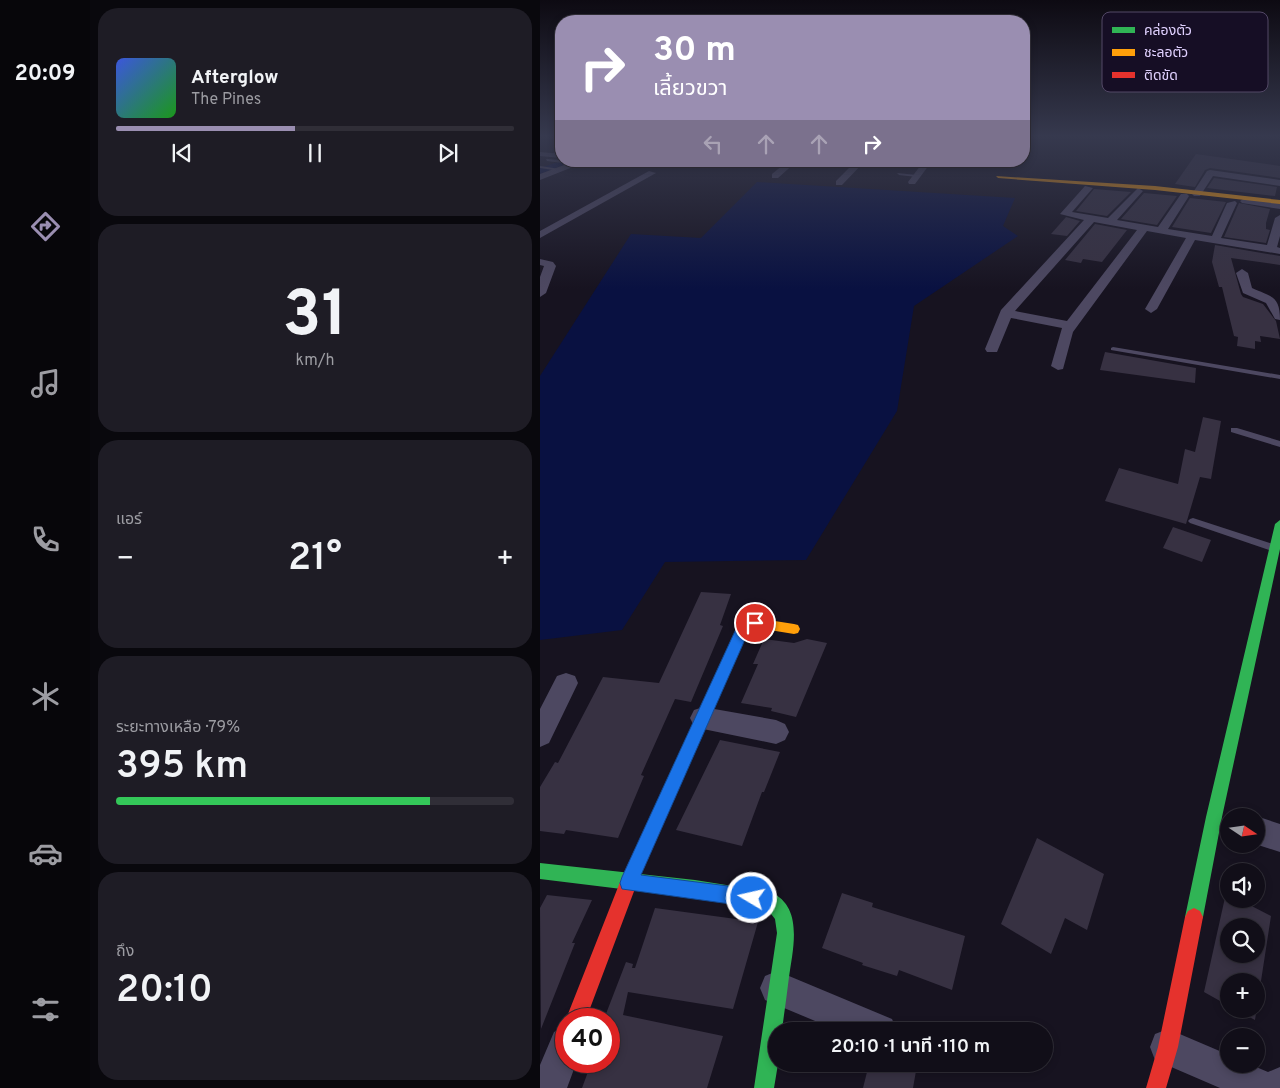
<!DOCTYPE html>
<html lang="th">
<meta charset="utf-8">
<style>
body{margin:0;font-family:Overpass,"Noto Sans Thai",sans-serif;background:#1e1c25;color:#f1f3f6;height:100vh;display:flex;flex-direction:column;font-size:19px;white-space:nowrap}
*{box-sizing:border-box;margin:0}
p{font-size:16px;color:#9c9ca2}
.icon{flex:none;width:28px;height:28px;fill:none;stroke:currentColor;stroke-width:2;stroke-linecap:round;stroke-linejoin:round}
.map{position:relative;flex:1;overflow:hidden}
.drawer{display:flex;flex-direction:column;gap:8px;padding:8px;background:#09080d;width:450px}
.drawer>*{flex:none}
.guide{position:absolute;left:15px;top:15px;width:475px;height:152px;border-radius:20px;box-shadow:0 2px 8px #0003,0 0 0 1px #302e37;background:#9a8eb1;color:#fff;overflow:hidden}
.needle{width:32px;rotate:103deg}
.buttons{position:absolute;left:680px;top:808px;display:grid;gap:10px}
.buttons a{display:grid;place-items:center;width:45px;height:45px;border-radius:50%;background:#110e18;box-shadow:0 2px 8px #0003,0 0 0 1px #302e37;font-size:25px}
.speed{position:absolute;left:15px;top:1008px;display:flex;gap:10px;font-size:25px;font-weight:700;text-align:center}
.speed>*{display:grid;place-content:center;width:65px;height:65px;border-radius:50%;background:#110e18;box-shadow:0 2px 8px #0003,0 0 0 1px #302e37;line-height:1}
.speed .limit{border:8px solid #d22;background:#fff;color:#111}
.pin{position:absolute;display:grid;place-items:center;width:42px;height:42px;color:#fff;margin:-21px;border:2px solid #fff;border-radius:50%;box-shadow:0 1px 5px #0007}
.me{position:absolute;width:55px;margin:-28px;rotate:279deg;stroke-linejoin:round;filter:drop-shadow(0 0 4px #0008)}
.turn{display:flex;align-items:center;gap:18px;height:105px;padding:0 15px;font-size:22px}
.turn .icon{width:65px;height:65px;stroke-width:2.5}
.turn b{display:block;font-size:35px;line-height:42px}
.lanes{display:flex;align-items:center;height:48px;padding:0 15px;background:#0003;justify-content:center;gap:25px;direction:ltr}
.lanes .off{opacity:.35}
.big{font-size:38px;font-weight:600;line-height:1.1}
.drawer .card{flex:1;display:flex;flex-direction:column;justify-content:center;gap:8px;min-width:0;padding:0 18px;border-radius:20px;background:#1e1c25}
.drawer .dial{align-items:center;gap:0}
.dial b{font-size:65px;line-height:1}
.song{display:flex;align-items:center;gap:15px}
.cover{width:60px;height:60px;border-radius:8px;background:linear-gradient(135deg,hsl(230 70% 55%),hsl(120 70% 35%))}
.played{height:5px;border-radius:2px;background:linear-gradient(90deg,#9a8eb1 45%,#302e37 45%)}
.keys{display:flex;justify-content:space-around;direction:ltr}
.heat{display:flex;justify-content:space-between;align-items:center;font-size:28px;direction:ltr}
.charge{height:8px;border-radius:4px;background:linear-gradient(90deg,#34c759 79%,#302e37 0)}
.trip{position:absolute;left:228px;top:1022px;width:285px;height:50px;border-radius:25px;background:#110e18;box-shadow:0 2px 8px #0003,0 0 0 1px #302e37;font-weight:600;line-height:50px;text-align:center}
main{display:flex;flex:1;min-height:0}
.tabs{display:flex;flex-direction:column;width:90px;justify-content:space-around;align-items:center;background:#07060a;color:#9c9ca2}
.tabs .icon{width:35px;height:35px}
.tabs .active{color:#9a8eb1}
.tabs b{font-size:22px;color:#f1f3f6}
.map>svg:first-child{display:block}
</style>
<main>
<nav class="tabs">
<b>20:09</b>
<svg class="icon active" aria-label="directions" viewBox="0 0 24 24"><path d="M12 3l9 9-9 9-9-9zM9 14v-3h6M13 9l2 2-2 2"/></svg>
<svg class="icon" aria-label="music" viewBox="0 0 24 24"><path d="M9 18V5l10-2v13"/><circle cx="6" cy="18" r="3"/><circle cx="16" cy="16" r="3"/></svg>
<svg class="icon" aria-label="phone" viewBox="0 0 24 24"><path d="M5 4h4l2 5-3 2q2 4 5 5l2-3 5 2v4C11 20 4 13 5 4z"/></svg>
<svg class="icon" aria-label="climate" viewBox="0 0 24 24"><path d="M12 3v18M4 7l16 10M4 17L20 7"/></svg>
<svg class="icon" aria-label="car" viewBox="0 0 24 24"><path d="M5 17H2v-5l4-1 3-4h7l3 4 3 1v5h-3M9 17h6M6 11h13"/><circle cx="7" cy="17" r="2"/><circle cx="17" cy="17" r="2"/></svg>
<svg class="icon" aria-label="filters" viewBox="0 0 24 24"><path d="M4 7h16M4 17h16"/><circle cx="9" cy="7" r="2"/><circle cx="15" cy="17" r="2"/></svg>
</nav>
<section class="drawer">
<div class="card">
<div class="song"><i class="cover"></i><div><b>Afterglow</b><p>The Pines</p></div></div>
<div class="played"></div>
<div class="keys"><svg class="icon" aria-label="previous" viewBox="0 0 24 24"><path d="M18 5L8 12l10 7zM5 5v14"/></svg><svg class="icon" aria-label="pause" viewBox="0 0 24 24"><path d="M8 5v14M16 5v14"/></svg><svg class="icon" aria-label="next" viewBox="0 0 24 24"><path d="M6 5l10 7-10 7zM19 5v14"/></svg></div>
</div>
<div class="card dial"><b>31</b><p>km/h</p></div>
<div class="card"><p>แอร์</p>
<div class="heat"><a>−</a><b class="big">21°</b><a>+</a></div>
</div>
<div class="card"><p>ระยะทางเหลือ · 79%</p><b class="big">395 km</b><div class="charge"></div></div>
<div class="card"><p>ถึง</p><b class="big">20:10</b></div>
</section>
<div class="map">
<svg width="740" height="1088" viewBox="0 0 740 1088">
<rect width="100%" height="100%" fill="#171320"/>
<path fill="#091141" d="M217,182L475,198L463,226L478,236L374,306L357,411L266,560L125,562L82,630L0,640V376L91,234L161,238Z"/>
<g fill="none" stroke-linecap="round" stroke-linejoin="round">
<path fill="#091141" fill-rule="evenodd" d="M21,161H34L0,174V168Z"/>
</g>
<path fill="#373142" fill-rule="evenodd" d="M656,154L740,166V178L670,168L665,170L655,187L635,184Z
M674,178L737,187L735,196L667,188Z
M554,189L591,192L567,216L536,211Z
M604,193L637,196L617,225L581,219Z
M650,198L686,202L671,233L632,227Z
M699,203L730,209L726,223V229L730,230L726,243L684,237Z
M526,217L540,221L527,236L511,234Z
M555,224L587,230L562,262L543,259L541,263L525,260Z
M675,245L740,256V265L691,258L701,294L703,297L723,304L736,321L740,339L720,336L721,342L715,341V349L697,346L698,337L694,336L682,287H679L672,262Z
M565,352L656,368L655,383L560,370Z
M663,417L681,421L671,479L660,477L646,524L565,501L579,468L638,484L645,449L655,452Z
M633,527L671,540L662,562L623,548Z
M161,592L191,594L180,625L183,626L151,702L135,699L101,775L104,776L78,838L26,830L24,834L0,831V787L15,762L18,763L63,677L119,683Z
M224,639L254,643L267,639L287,643L256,717L231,711L232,708L201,703L218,664H213Z
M180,740L240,752L224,792H222L202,846L136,830Z
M497,838L564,874L547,930L525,918L511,954L461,924Z
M302,893L333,903L332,907L425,936L412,990L359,970L357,976L322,965L323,963L282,948Z
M686,893L689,894V899H698L731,916L715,1020L694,1009H716V981H689V1006L664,992ZM689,926H716V954H689Z
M7,895L52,900L32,943H35L1,1029L0,908Z
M115,908L218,922L193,1009L88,992L83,1015L183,1036L167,1088H42L52,1061H69V1019H64L86,962L93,964L92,968H95Z
M329,1064H355L376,1071L373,1088H323Z"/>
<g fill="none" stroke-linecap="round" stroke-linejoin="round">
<path fill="#4d4861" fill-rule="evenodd" d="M21,149V151L13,156L10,155Z
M6,159L21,160V161H30L40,164L38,165L7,161Z
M108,161H113L103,168H101V166Z
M0,166L20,169L22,170L20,171L0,168Z
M357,173L377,175L379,176L377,177L359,175Z
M573,347L740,375V379L571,350V348Z
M691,428H697L740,441V447L691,432Z
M653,518L739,546L740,548L735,552L650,523L648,521L650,519Z"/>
<path fill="#4d4861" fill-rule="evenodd" d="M0,152L21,154V158L0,156Z
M35,161H48L0,180V174Z
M248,161H257L238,178H232V174Z
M316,161H325L302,185H296V181Z
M384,161H392L375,184H369L368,182Z
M670,170L740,180V186L673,176L660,196H654L652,194L667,171Z
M109,171L116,173L0,238V231Z
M545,186L553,188L532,212L568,218L598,188L603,191L577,220L618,227L641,194H647L649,196L628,229L672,236L687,203L695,201L697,203L681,238L727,245L735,218L740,215V236L737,247L740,248V254L655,240L617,309L611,313L605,309L646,238L607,231L533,332L523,369L518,370L511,366L522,328L471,318L457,352H447L445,349L461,310L544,220L520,214ZM554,222L597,230L527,321L475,311Z
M705,198L740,203V209L702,203L700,201Z
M0,259L13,262L16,266L6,293L0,297V277L4,266L0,265Z
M702,269L708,273L712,288C732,297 740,296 740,320L735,319L726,303L703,293L696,273Z
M26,673L35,676L38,683L9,743L0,747V709L17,676Z
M163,707L236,720L245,724L249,732L245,740L236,744L163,729L154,726L150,718L154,710Z
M715,816H716L740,824V852L715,844Z
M237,971L352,1019L357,1031H299L225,1000L220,988L225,976Z
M26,1026V1061H37L27,1088H0V1065L14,1032Z
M628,1029L689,1055V1064H709L728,1072L740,1067V1088H680L615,1060L610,1047L615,1034Z"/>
<path fill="#30b455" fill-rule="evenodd" d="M740,520V549L682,817L663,917L660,923L654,926L648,923L645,917L666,817L735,524Z
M0,863L155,880L230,892C264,906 253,948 249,977C247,995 244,1013 242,1031H236L238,1064L234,1088H214L237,933L235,919L228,910L155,898L0,879Z"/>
<path fill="#ff9f0a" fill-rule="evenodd" d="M456,176L615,186L740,200V204L615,190L458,178Z
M215,618L254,624L258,625L260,629L258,633L254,634L217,628L207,634L142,780L137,782L132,780L129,775L196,631L197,627Z"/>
<path fill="#e5322d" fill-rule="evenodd" d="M137,768L142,770L145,775L96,886L46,1019H26L82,877L132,770Z
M654,908L660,911L663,917L638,1047L626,1088H606L618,1047L645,917L648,911Z"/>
</g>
<linearGradient id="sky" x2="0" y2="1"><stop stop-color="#0d0a12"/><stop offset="0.47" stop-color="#36394e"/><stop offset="1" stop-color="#36394e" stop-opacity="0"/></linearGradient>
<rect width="740" height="289" fill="url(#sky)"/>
<path fill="#1a73e8" stroke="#114b97" d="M215,618L222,623L207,635L101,875L212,889L218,892L220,898L218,904L212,907L82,889L80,883L82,877L195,631L197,628Z"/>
<rect x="562" y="12" width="166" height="80" rx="8" fill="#160e25" stroke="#534866" stroke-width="1"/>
<rect x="572" y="27" width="23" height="6" fill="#30b455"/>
<rect x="572" y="49" width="23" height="7" fill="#ff9f0a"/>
<rect x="572" y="72" width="23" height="6" fill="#e5322d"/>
<g font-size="14" fill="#e0d1ff">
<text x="604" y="35">คล่องตัว</text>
<text x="604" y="57">ชะลอตัว</text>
<text x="604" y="80">ติดขัด</text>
</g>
</svg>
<div class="buttons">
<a><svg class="needle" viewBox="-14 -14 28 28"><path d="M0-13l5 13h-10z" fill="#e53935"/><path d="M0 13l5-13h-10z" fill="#9c9ca2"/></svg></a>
<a><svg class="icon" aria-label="sound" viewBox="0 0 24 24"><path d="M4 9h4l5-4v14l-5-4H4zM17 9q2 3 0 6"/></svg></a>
<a><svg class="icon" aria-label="search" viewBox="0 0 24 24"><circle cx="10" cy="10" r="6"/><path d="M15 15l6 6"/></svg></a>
<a>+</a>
<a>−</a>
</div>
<div class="speed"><div class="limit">40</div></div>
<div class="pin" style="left:215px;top:623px;background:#d93025"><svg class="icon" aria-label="arrive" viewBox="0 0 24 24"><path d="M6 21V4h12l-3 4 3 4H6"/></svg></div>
<svg class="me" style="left:212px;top:898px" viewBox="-20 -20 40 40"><circle r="17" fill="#1a73e8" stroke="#fff" stroke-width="3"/><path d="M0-11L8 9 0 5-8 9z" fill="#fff"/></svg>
<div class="trip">20:10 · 1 นาที · 110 m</div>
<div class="guide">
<div class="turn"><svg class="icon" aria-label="right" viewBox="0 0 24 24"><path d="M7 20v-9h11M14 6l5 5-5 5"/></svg><div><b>30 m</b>เลี้ยวขวา</div></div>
<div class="lanes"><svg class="icon off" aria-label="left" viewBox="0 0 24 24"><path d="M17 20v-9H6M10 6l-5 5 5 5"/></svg><svg class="icon off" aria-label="ahead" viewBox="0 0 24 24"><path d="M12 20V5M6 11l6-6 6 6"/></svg><svg class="icon off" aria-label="ahead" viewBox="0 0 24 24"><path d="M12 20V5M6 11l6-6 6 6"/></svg><svg class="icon" aria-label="right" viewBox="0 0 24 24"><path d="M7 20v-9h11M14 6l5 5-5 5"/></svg></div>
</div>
</div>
</main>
